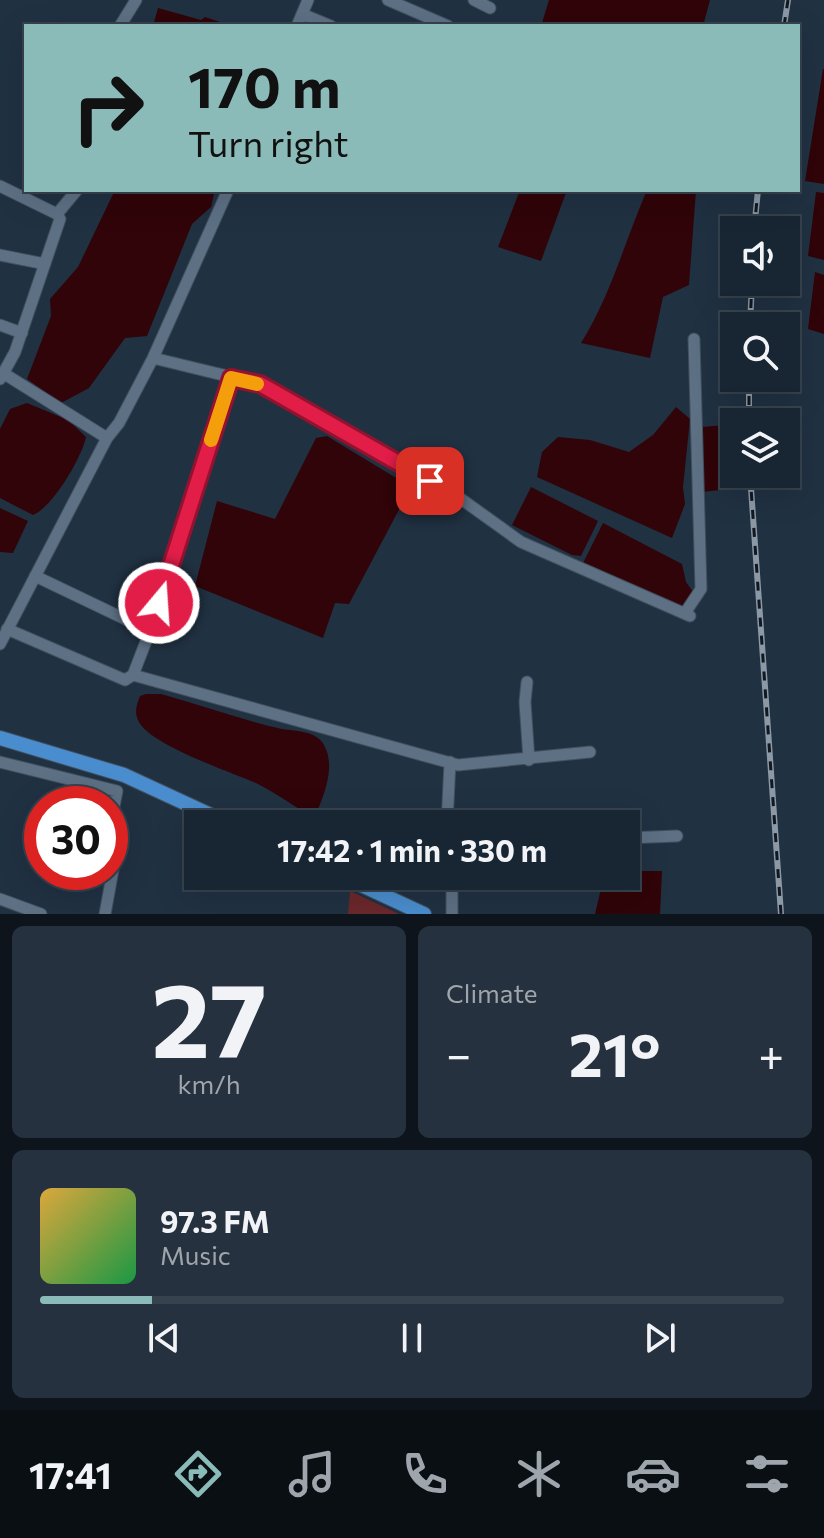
<!DOCTYPE html>
<meta charset="utf-8">
<style>
body{margin:0;font-family:Commissioner,sans-serif;background:#25313e;color:#f1f3f6;height:100vh;display:flex;flex-direction:column;font-size:30px;white-space:nowrap}
*{box-sizing:border-box;margin:0}
p{font-size:26px;color:#9fa5ac}
.icon{flex:none;width:44px;height:44px;fill:none;stroke:currentColor;stroke-width:2;stroke-linecap:round;stroke-linejoin:round}
.map{position:relative;height:914px;overflow:hidden}
.side{display:flex;flex-direction:column;gap:12px;padding:12px;background:#0d141c;flex:1}
.side>*{flex:none}
.hud{position:absolute;left:24px;top:24px;width:776px;height:168px;border-radius:0px;box-shadow:0 8px 32px #0002,0 0 0 2px #36424d;background:#8bbbb9;color:#111;overflow:hidden}
.controls{position:absolute;left:720px;top:216px;display:grid;gap:16px}
.controls a{display:grid;place-items:center;width:80px;height:80px;border-radius:0px;background:#182532;box-shadow:0 8px 32px #0002,0 0 0 2px #36424d;font-size:40px}
.speed{position:absolute;left:24px;top:786px;display:flex;gap:16px;font-size:40px;font-weight:700;text-align:center}
.speed>*{display:grid;place-content:center;width:104px;height:104px;border-radius:50%;background:#182532;box-shadow:0 8px 32px #0002,0 0 0 2px #36424d;line-height:1}
.speed .limit{border:12px solid #d22;background:#fff;color:#111}
.pin{position:absolute;display:grid;place-items:center;width:68px;height:68px;color:#fff;margin:-34px;border-radius:16px;box-shadow:0 4px 12px #0006}
.me{position:absolute;width:88px;margin:-44px;rotate:18deg;stroke-linejoin:round;filter:drop-shadow(0 0 6px #0008)}
.turn{display:flex;align-items:center;gap:28px;height:168px;padding:0 32px;font-size:36px}
.turn .icon{width:104px;height:104px;stroke-width:2.5}
.turn b{display:block;font-size:56px;line-height:68px}
.big{font-size:60px;font-weight:700;line-height:1.1}
.side .widget{flex:1;display:flex;flex-direction:column;justify-content:center;gap:12px;min-width:0;padding:0 28px;border-radius:12px;background:#25313e}
.side .dial{align-items:center;gap:0}
.dial b{font-size:104px;line-height:1}
.song{display:flex;align-items:center;gap:24px}
.cover{width:96px;height:96px;border-radius:12px;background:linear-gradient(135deg,hsl(40 70% 55%),hsl(140 70% 35%))}
.played{height:8px;border-radius:4px;background:linear-gradient(90deg,#8bbbb9 15%,#36424d 15%)}
.keys{display:flex;justify-content:space-around;direction:ltr}
.heat{display:flex;justify-content:space-between;align-items:center;font-size:44px;direction:ltr}
.side .tiles{flex:1;display:grid;gap:12px;grid-template-columns:1fr 1fr}
.widget:last-child{grid-column:span 2}
.trip{position:absolute;left:184px;top:810px;width:456px;height:80px;border-radius:0px;background:#182532;box-shadow:0 8px 32px #0002,0 0 0 2px #36424d;font-weight:700;line-height:80px;text-align:center}
.dock{display:flex;height:128px;justify-content:space-around;align-items:center;background:#0a0f14;color:#9fa5ac}
.dock .icon{width:56px;height:56px}
.dock .selected{color:#8bbbb9}
.dock b{font-size:36px;color:#f1f3f6}
.map>svg:first-child{display:block}
</style>
<div class="map">
<svg width="824" height="914" viewBox="0 0 824 914">
<rect width="100%" height="100%" fill="#203142"/>
<path fill="#6b282b" d="M350,891L399,914H348Z"/>
<path fill="#300408" d="M549,0H710L703,26H541Z
M158,8L201,20L205,17L232,26H153Z
M823,69H824V184L805,181Z
M115,190H207L214,194L211,207L192,224L147,336L125,338L89,388L61,403L27,379L51,316L50,299L78,267Z
M520,190H567L541,261L498,247Z
M647,190H696L689,285L663,297L650,358L581,343C610,297 625,241 647,190Z
M816,192L824,193V260L808,256Z
M815,272L824,275V334L808,329Z
M27,403L68,420L86,437C82,457 53,507 33,515L0,498V429L10,409Z
M676,407L690,419L683,487L685,504L672,538L537,477L542,452L558,437L590,440L629,452L653,435Z
M725,425L729,489L702,492L694,449L702,427Z
M327,436L411,487L349,604L335,603L323,638L195,586L217,501L275,519L316,438Z
M531,487L598,521L581,556L572,555L512,525Z
M0,508L28,521L13,553L0,552Z
M603,523L682,564L686,582L694,593L683,607L583,563Z
M146,694H161C202,705 241,720 282,729C295,731 314,731 322,742C337,763 325,793 316,814L309,815C291,804 274,792 256,783C231,772 147,744 138,720C134,711 137,704 140,696Z
M626,871H662L660,914H595L604,876H626Z"/>
<g fill="none" stroke-linecap="round" stroke-linejoin="round">
<g stroke="#414f5e" stroke-width="13">
<path id="minor" d="M388,0L448,26
M474,0L490,8
M302,14L331,26
M120,26L136,0
M297,26L308,0
M0,186L57,214L60,219L15,352L0,379
M57,214L77,190
M0,255L45,264
M0,325L22,333
M153,358L260,384L457,496L521,542L690,616
M3,373L107,438
M35,576L150,631
M685,613L701,589L694,339
M7,629L125,680L133,675L458,765L590,752
M0,644L107,438L119,423L153,358L228,190
M133,675L150,631L231,378
M527,682L525,702L529,760
M0,762L117,791L110,827
M447,824L450,762
M626,838L677,836
M452,876V914
M0,899L41,914
M105,914L113,870L110,844"/>
</g>
<g stroke="#414f5e" stroke-width="16">
<path id="major" d="M0,738L124,775L230,824
M342,876L424,914"/>
</g>
<use href="#minor" stroke="#5d7084" stroke-width="11"/>
<use href="#major" stroke="#4a8dce" stroke-width="14"/>
<g stroke="#8b99a6" stroke-width="6">
<path id="rail" d="M784,26L788,0
M754,230L758,190
M750,326L752,282
M749,378V422
M750,474L781,914"/>
</g>
<use href="#rail" stroke="#111820" stroke-width="3" stroke-dasharray="9" stroke-linecap="butt"/>
</g>
<g fill="none" stroke-linecap="round" stroke-linejoin="round">
<g stroke="#92132f" stroke-width="20">
<path id="route" d="M159,603L231,378L260,384L430,481"/>
</g>
<use href="#route" stroke="#e11d48" stroke-width="14"/>
<path stroke="#f59e0b" stroke-width="14" d="M211,440L231,378L257,384"/>
</g>
</svg>
<div class="controls">
<a><svg class="icon" aria-label="sound" viewBox="0 0 24 24"><path d="M4 9h4l5-4v14l-5-4H4zM17 9q2 3 0 6"/></svg></a>
<a><svg class="icon" aria-label="search" viewBox="0 0 24 24"><circle cx="10" cy="10" r="6"/><path d="M15 15l6 6"/></svg></a>
<a><svg class="icon" aria-label="layers" viewBox="0 0 24 24"><path d="M12 4l9 5-9 5-9-5zM3 14l9 5 9-5"/></svg></a>
</div>
<div class="speed"><div class="limit">30</div></div>
<div class="pin" style="left:430px;top:481px;background:#d93025"><svg class="icon" aria-label="arrive" viewBox="0 0 24 24"><path d="M6 21V4h12l-3 4 3 4H6"/></svg></div>
<svg class="me" style="left:159px;top:603px" viewBox="-20 -20 40 40"><circle r="17" fill="#e11d48" stroke="#fff" stroke-width="3"/><path d="M0-11L8 9 0 5-8 9z" fill="#fff"/></svg>
<div class="trip">17:42 · 1 min · 330 m</div>
<div class="hud">
<div class="turn"><svg class="icon" aria-label="right" viewBox="0 0 24 24"><path d="M7 20v-9h11M14 6l5 5-5 5"/></svg><div><b>170 m</b>Turn right</div></div>
</div>
</div>
<section class="side">
<div class="tiles">
<div class="widget dial"><b>27</b><p>km/h</p></div>
<div class="widget"><p>Climate</p>
<div class="heat"><a>−</a><b class="big">21°</b><a>+</a></div>
</div>
<div class="widget">
<div class="song"><i class="cover"></i><div><b>97.3 FM</b><p>Music</p></div></div>
<div class="played"></div>
<div class="keys"><svg class="icon" aria-label="previous" viewBox="0 0 24 24"><path d="M18 5L8 12l10 7zM5 5v14"/></svg><svg class="icon" aria-label="pause" viewBox="0 0 24 24"><path d="M8 5v14M16 5v14"/></svg><svg class="icon" aria-label="next" viewBox="0 0 24 24"><path d="M6 5l10 7-10 7zM19 5v14"/></svg></div>
</div>
</div>
</section>
<nav class="dock">
<b>17:41</b>
<svg class="icon selected" aria-label="directions" viewBox="0 0 24 24"><path d="M12 3l9 9-9 9-9-9zM9 14v-3h6M13 9l2 2-2 2"/></svg>
<svg class="icon" aria-label="music" viewBox="0 0 24 24"><path d="M9 18V5l10-2v13"/><circle cx="6" cy="18" r="3"/><circle cx="16" cy="16" r="3"/></svg>
<svg class="icon" aria-label="phone" viewBox="0 0 24 24"><path d="M5 4h4l2 5-3 2q2 4 5 5l2-3 5 2v4C11 20 4 13 5 4z"/></svg>
<svg class="icon" aria-label="climate" viewBox="0 0 24 24"><path d="M12 3v18M4 7l16 10M4 17L20 7"/></svg>
<svg class="icon" aria-label="car" viewBox="0 0 24 24"><path d="M5 17H2v-5l4-1 3-4h7l3 4 3 1v5h-3M9 17h6M6 11h13"/><circle cx="7" cy="17" r="2"/><circle cx="17" cy="17" r="2"/></svg>
<svg class="icon" aria-label="filters" viewBox="0 0 24 24"><path d="M4 7h16M4 17h16"/><circle cx="9" cy="7" r="2"/><circle cx="15" cy="17" r="2"/></svg>
</nav>
